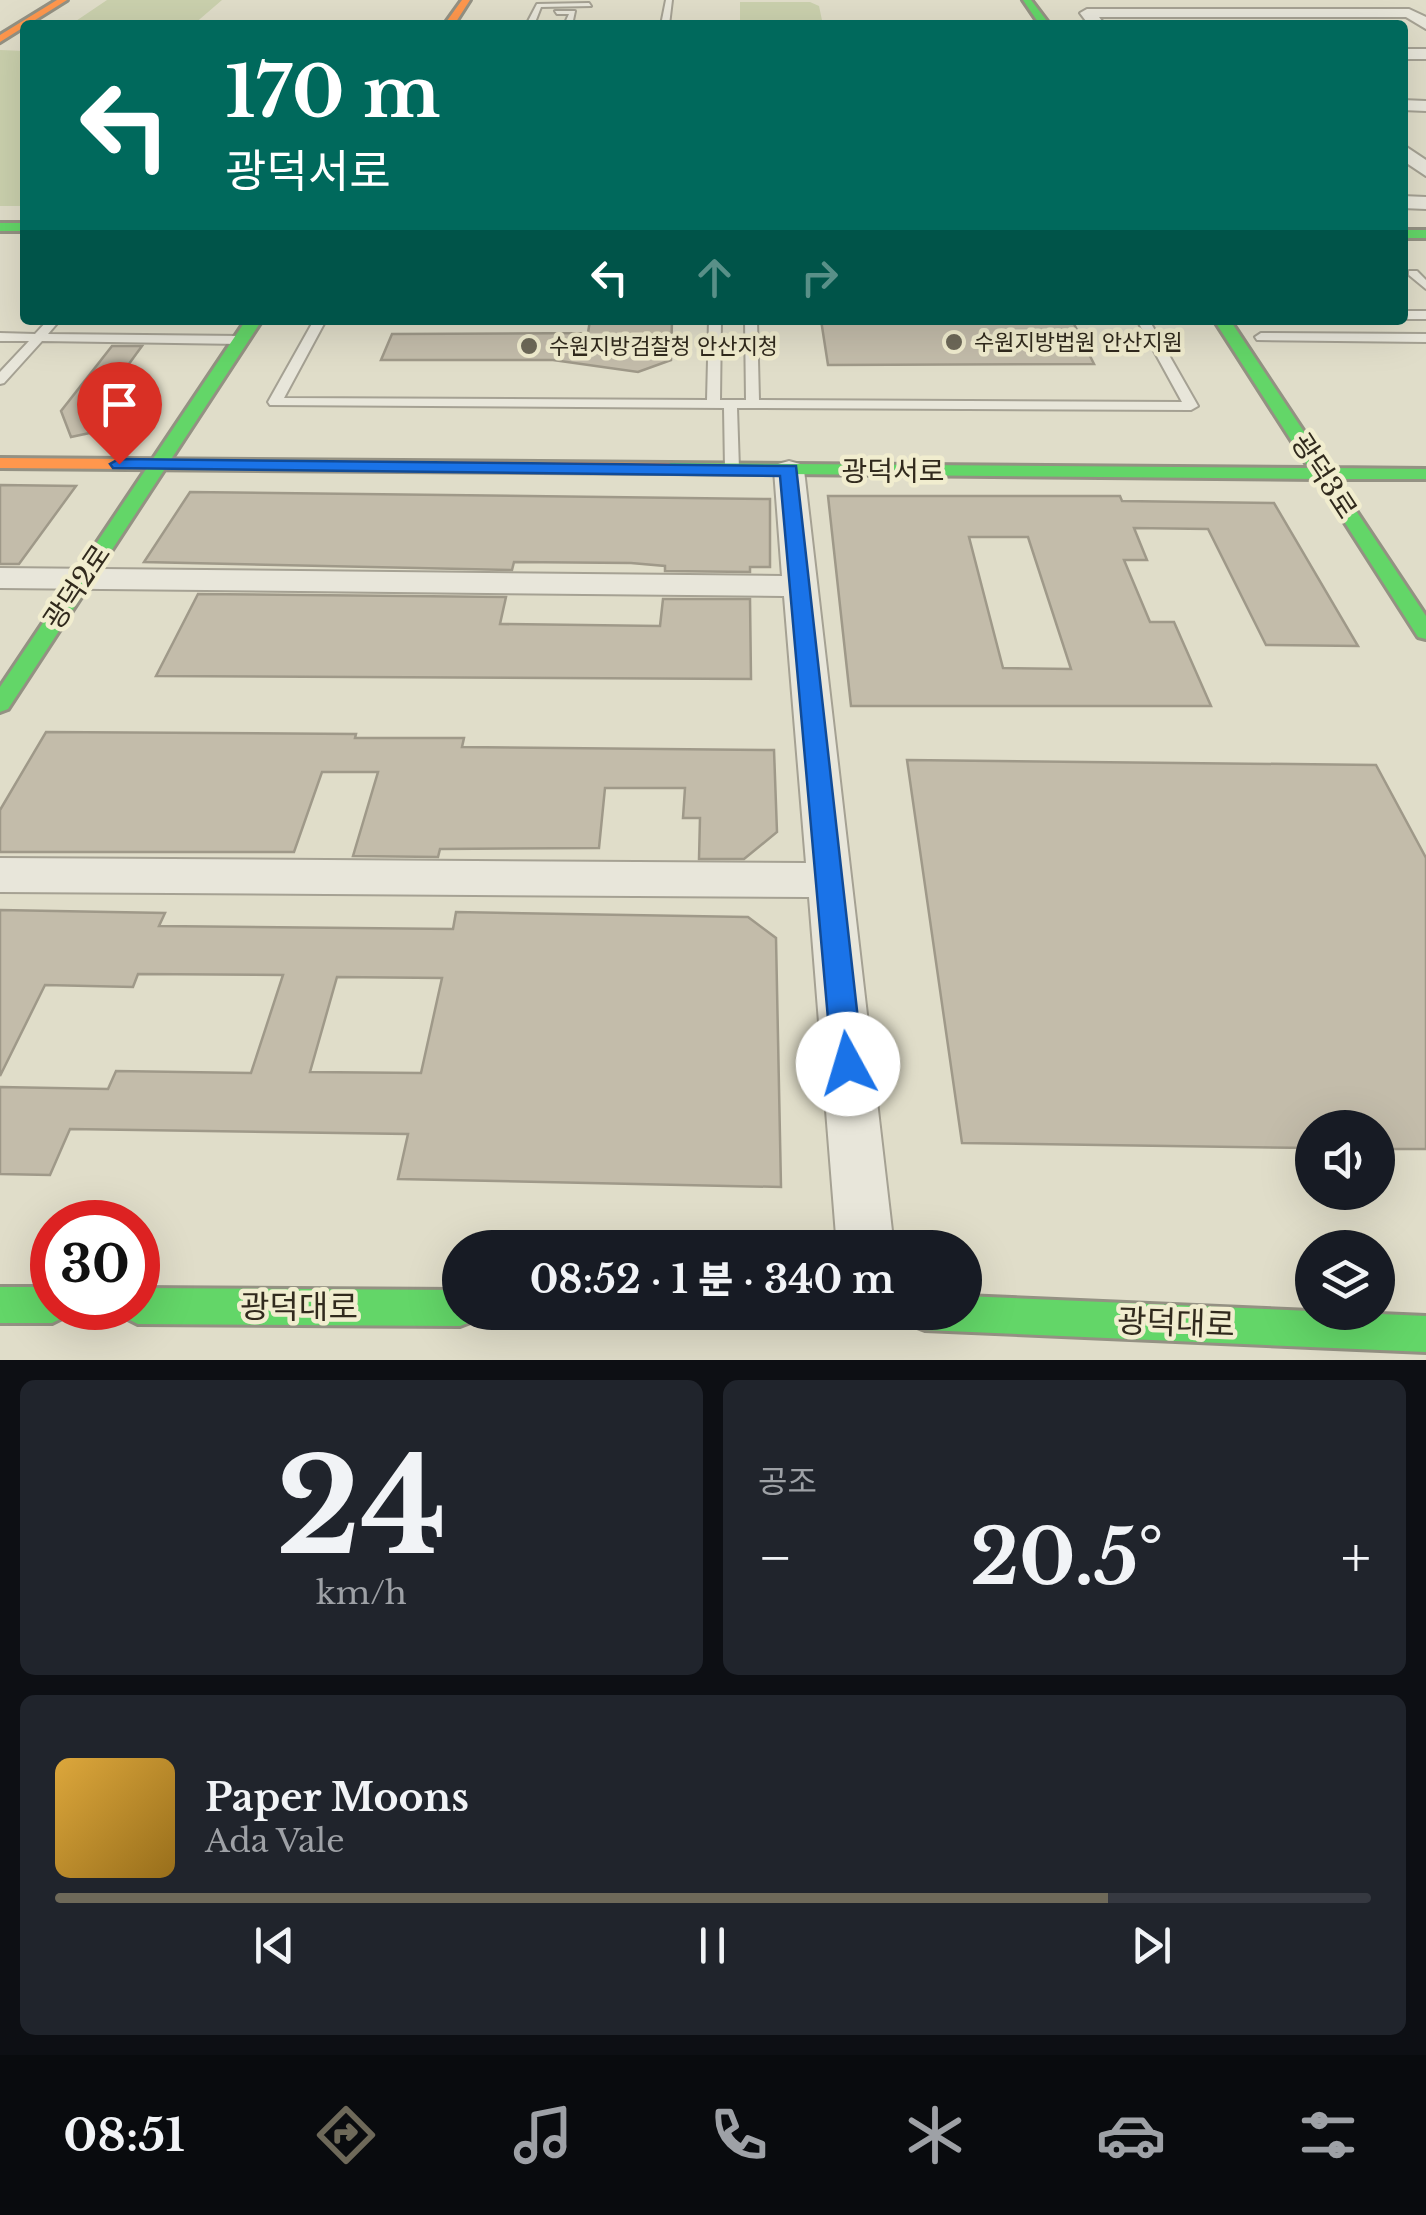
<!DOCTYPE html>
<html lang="ko">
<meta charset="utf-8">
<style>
body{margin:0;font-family:"Libre Baskerville","Noto Sans KR",serif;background:#20242c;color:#f1f3f6;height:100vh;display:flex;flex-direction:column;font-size:38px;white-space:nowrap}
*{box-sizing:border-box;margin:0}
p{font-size:32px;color:#9ea1a6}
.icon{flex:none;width:55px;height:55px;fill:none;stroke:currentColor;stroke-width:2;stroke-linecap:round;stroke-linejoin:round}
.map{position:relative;height:1360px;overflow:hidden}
.panel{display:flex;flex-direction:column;gap:20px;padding:20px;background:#0d0f14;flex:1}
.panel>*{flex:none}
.banner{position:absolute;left:20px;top:20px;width:1388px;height:305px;border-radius:10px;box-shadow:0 10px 40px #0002;background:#00695c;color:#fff;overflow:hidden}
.fabs{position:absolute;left:1295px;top:1110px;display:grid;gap:20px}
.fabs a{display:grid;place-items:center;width:100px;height:100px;border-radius:50%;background:#171b24;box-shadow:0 10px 40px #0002;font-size:50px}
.speed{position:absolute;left:30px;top:1200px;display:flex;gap:20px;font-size:50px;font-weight:700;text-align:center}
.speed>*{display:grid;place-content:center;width:130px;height:130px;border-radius:50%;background:#171b24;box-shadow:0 10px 40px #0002;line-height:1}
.speed .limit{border:15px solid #d22;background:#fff;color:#111}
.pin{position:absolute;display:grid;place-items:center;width:85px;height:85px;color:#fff;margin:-102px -42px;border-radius:50% 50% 50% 0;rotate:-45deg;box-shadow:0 0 10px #0007}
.pin .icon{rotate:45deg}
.me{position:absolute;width:110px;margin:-55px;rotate:354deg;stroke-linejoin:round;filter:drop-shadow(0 0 8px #0008)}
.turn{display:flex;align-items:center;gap:35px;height:210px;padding:0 40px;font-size:45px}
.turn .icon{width:130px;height:130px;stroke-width:2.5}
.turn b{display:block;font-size:70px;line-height:85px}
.lanes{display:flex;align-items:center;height:95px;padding:0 40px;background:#0003;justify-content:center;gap:50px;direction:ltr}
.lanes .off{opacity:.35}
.big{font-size:75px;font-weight:800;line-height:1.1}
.panel .card{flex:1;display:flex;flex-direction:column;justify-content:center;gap:15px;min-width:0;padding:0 35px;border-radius:15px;background:#20242c}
.panel .dial{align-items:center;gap:0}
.dial b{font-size:130px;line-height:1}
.song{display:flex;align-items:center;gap:30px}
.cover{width:120px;height:120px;border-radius:15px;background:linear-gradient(135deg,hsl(40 70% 55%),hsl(40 70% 35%))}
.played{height:10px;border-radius:5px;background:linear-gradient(90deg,#6e6959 80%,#363941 80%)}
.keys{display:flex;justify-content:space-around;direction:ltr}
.heat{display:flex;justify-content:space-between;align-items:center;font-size:55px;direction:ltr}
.panel .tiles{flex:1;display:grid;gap:20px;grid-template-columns:1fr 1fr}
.card:last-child{grid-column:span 2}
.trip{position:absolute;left:442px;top:1230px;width:540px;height:100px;border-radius:50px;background:#171b24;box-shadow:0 10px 40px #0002;font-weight:800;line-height:100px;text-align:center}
.tab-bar{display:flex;height:160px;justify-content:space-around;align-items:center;background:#090b0e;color:#9ea1a6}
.tab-bar .icon{width:70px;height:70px}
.tab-bar .on{color:#6e6959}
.tab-bar b{font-size:45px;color:#f1f3f6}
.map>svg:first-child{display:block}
</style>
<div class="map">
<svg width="1426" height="1360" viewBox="0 0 1426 1360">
<rect width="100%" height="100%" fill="#e0ddc9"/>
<path fill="#cad0ad" d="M107,0H222L193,25H70Z
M740,2H810L819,6L823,25H740Z
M0,50L25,51V206H0Z"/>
<path fill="#c3bcaa" stroke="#9f9989" stroke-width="2.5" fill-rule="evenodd" d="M590,320H672L671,360L638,372L553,360H381L392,334L588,333Z
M821,320H1072L1094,364L828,365Z
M112,346H142L99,405L108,429L71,437L61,411Z
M0,485L76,486L19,564H0Z
M190,492L770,499V567H750V572L665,571V566L631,563L514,562L512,570L144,562Z
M828,496H1120L1122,501L1274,503L1358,646L1266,645L1208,529L1134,528L1147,560H1124L1150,622H1174L1211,706H851ZM969,537H1028L1071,669L1003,668Z
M198,594L506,597L500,624L660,626L663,599H750L751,679L156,676Z
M46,732L356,734L355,738H464L462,747L774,750L777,832L744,859H699L700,818H683L685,788H605L599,848L440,849L438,857L353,856L378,772H322L294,852H0V810Z
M907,760L1376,765L1426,858V1149H1378V1128H1312V1148L962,1143Z
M0,910L165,913L159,926L453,929L456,912L748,917L776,938L781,1187L398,1179L408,1134L70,1129L50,1175L0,1174V1087L108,1089L116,1071L251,1073L283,975L138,974L133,987L45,985L0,1076ZM337,977L442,978L421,1073L310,1072Z"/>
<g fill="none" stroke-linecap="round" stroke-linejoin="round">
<g stroke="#a5a193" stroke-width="4">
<path id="lane" d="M666,0H672L669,25H661Z
M589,3L591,6L541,7L534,25H526L537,4Z
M555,11H575L572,25H564L569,14H557Z
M1409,271H1417L1426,280V289L1409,275Z
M1402,311H1426V319H1402Z
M48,320H60L48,334L241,336L247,340L241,344L42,341L4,383L0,384V372L29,341H0V333L35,334Z
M314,320H326L284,398L707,400L709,320H721L720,400H746L745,320H757L759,400L1182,402L1137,320H1149L1198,406L1191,410L737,408L739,469L732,473L725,469L724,408L270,405L268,402Z
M1261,333L1426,334V342L1257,340L1255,337Z"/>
</g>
<g stroke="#a5a193" stroke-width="4">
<path id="street" d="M1087,9H1409L1426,17V29L1406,17H1099L1105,25H1089L1080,13Z
M1402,49H1426V59H1402Z
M1402,100L1426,101V111L1402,110Z
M1402,144L1426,160V176L1402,160Z
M1402,196L1426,197V209L1402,208Z
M789,461L800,464L804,470L894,1248H837L809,897L0,892V858L806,863L784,596L0,588V568L782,576L774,470L778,464Z"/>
</g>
<g stroke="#949183" stroke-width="6">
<path id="fast" d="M1023,0H1031L1050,25H1040Z
M0,223H25V231H0Z
M1402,230H1426V238H1402Z
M246,320H262L8,709L0,712V687Z
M1214,320H1230L1328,468L1426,469V479H1335L1426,616V639L1418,637L1317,479L669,473L660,468L669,463L1309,468Z
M0,1287H52V1308H69L64,1317L52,1323H0Z
M138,1288L460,1290V1312H476L473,1321L460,1326L138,1324L126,1318L121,1308H138Z
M965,1296L1426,1316V1352L925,1330L912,1325L907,1312H965Z"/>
</g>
<g stroke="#949183" stroke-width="6">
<path id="slow" d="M57,0H67L0,42V35Z
M462,0H470L454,25H444Z
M0,458L669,463L678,468L669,473L0,468Z"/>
</g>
<use href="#lane" fill="#e8e6da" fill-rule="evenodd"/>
<use href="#street" fill="#e8e6da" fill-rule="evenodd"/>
<use href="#fast" fill="#63d668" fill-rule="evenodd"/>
<use href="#slow" fill="#ff974d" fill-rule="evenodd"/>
</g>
<path fill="#1a73e8" stroke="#114b97" stroke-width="2.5" d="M119,459L796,466L863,1064L858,1073L848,1077L837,1073L832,1064L780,476L113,468L110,464Z"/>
<g fill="#6e6959" stroke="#f1edcf" stroke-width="4">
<circle cx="954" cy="342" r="10"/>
<circle cx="529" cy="346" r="10"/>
</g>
<g text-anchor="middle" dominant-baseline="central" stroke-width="9" stroke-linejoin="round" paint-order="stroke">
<g font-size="22" fill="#312a1d" stroke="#f1edcf" text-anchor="start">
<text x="974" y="342">수원지방법원 안산지원</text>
<text x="549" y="346">수원지방검찰청 안산지청</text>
</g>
<g font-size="28" fill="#312a1d" stroke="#f1edcf">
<text x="893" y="471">광덕서로</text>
<text transform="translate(1324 476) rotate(57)">광덕3로</text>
<text transform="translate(77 587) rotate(-56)">광덕2로</text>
</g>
<g font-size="32" fill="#312a1d" stroke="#f1edcf">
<text x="299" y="1307">광덕대로</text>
<text transform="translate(1176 1323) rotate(2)">광덕대로</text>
</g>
</g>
</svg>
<div class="fabs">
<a><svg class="icon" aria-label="sound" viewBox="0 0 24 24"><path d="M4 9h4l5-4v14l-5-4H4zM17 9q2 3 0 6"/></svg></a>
<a><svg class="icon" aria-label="layers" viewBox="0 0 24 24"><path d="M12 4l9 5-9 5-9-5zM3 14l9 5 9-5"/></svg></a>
</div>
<div class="speed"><div class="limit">30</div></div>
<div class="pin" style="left:119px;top:464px;background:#d93025"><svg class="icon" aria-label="arrive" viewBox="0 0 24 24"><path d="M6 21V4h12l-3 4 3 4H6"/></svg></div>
<svg class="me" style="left:848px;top:1064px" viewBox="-20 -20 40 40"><circle r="19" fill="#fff"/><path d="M0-13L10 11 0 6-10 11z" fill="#1a73e8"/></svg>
<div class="trip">08:52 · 1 분 · 340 m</div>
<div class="banner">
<div class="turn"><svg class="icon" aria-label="left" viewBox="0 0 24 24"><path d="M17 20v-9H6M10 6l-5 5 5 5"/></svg><div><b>170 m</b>광덕서로</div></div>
<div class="lanes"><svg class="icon" aria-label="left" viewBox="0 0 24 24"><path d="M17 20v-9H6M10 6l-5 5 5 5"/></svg><svg class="icon off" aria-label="ahead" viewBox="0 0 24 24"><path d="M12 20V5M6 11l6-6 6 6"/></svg><svg class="icon off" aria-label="right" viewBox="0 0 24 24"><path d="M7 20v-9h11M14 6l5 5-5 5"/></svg></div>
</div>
</div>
<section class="panel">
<div class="tiles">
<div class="card dial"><b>24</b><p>km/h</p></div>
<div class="card"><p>공조</p>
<div class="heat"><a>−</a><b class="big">20.5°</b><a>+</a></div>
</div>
<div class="card">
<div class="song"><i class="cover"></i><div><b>Paper Moons</b><p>Ada Vale</p></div></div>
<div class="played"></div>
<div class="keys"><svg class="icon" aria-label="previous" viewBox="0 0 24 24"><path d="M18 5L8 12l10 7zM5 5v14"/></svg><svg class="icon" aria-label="pause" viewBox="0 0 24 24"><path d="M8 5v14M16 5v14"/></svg><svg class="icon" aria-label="next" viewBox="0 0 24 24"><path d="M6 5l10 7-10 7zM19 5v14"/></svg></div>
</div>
</div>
</section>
<nav class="tab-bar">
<b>08:51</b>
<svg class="icon on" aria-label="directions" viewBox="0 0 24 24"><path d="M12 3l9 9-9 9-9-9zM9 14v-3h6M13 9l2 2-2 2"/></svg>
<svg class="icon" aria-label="music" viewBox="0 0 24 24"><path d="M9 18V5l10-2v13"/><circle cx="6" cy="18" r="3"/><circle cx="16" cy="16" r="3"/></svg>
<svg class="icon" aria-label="phone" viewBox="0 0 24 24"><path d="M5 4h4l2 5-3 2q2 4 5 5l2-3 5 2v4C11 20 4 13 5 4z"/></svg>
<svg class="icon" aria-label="climate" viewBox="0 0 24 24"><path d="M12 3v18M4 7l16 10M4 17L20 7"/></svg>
<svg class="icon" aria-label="car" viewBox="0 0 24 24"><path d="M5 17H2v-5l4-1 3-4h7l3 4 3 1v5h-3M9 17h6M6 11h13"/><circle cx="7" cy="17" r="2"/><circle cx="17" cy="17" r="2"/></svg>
<svg class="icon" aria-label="filters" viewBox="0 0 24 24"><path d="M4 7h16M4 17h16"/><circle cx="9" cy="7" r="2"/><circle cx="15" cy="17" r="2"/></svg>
</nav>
